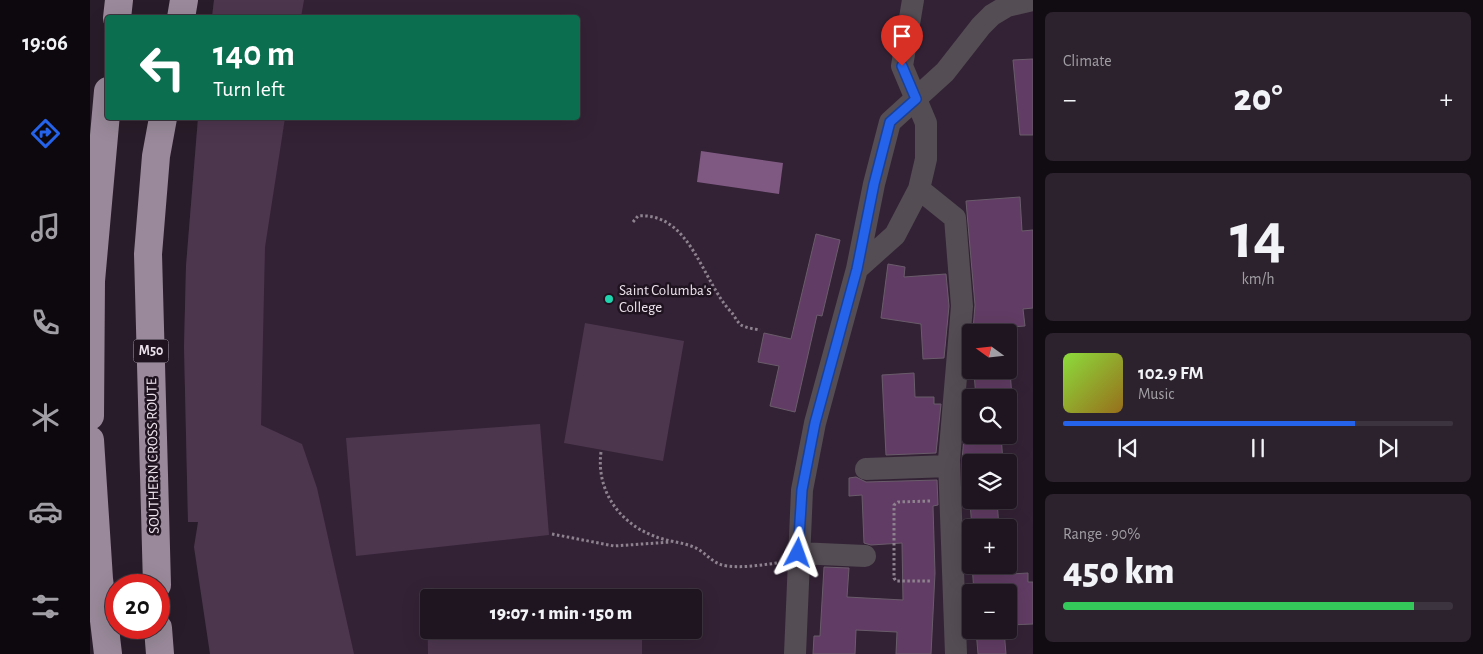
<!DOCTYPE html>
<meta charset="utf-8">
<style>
body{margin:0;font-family:"Alegreya Sans",sans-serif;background:#2c222d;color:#f1f3f6;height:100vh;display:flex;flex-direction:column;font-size:19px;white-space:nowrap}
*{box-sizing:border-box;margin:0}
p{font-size:16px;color:#a19fa5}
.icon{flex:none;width:28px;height:28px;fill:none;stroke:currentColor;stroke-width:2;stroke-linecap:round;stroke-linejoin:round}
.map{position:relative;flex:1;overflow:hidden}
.sheet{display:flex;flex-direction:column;gap:12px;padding:12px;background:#110c12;width:450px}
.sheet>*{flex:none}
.guide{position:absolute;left:15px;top:15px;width:475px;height:105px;border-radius:5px;box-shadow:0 5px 20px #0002,0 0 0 1px #3c343e;background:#0b6e4f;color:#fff;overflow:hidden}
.needle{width:32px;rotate:285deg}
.buttons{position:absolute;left:872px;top:324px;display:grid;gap:10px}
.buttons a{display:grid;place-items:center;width:55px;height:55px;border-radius:5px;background:#1f1520;box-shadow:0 5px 20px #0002,0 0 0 1px #3c343e;font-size:25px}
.speed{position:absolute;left:15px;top:574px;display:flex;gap:10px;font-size:25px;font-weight:700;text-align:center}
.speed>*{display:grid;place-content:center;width:65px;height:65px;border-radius:50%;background:#1f1520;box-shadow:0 5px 20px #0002,0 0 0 1px #3c343e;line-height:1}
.speed .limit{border:8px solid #d22;background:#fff;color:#111}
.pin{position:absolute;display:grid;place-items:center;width:42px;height:42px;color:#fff;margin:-51px -21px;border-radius:50% 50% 50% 0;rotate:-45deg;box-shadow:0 0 5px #0007}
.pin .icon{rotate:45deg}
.me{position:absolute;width:55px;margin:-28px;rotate:4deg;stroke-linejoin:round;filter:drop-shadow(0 0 4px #0008)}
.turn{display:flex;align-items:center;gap:18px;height:105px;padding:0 25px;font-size:22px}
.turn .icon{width:65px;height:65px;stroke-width:2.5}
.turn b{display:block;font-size:35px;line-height:42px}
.big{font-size:38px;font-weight:800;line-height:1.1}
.sheet .widget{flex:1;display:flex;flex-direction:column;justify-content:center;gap:8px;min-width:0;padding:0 18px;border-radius:8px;background:#2c222d}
.sheet .dial{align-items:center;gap:0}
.dial b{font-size:65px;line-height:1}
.song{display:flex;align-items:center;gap:15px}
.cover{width:60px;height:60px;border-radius:8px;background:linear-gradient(135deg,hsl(90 70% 55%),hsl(40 70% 35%))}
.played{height:5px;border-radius:2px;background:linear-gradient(90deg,#2563eb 75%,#3c343e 75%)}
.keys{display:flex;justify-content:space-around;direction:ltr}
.heat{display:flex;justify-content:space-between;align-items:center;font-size:28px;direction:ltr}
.charge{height:8px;border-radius:4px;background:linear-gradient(90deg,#34c759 90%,#3c343e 0)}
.trip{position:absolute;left:330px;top:589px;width:282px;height:50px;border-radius:5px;background:#1f1520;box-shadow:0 5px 20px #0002,0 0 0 1px #3c343e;font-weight:800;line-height:50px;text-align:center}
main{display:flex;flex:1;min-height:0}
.dock{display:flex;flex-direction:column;width:90px;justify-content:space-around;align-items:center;background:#0c080d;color:#a19fa5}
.dock .icon{width:35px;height:35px}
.dock .active{color:#2563eb}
.dock b{font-size:22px;color:#f1f3f6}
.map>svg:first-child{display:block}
</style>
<main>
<nav class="dock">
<b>19:06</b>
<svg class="icon active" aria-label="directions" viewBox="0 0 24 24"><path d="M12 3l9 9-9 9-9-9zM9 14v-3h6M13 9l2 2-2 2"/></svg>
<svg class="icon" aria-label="music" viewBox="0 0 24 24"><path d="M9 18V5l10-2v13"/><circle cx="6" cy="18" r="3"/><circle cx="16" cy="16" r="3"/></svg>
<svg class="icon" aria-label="phone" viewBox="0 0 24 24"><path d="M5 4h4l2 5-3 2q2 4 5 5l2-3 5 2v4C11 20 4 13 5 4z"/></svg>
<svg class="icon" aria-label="climate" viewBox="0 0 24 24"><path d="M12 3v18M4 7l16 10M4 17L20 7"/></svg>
<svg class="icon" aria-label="car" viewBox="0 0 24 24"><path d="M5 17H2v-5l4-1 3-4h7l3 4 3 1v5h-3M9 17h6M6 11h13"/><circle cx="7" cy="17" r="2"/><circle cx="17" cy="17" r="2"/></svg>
<svg class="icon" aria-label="filters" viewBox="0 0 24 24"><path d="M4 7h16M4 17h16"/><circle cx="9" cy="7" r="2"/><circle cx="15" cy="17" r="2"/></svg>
</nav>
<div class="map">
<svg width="943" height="654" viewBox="0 0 943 654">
<rect width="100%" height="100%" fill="#291c2a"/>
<path fill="#332235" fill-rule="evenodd" d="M124,0H943V654H205L116,522H98L94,347L96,266L108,118H488V18L122,17ZM881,332H919V370H881ZM881,398H919V435H881ZM881,462H919V500H881ZM881,528H919V565H881ZM881,592H919V630H881ZM339,598H604V630H339Z"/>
<path fill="#4c364e" d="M124,0H214L211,17H122Z
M108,118H195L175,247L171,425L212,444L227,488L264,654H120L104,547L108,522H98L94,347L96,266Z
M495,323L594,341L573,461L474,443Z
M450,424L459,535L266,556L256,438Z
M337,596L544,597L339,598V630H552V654H338Z"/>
<path fill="#7f5982" d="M611,151L693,163L689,194L607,182Z"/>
<path fill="#613c64" stroke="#6a5c6b" d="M943,59V135H930L923,60Z
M930,197L932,231L943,230V308L933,309L935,326L922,327L923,332H891V329L883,330L885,305L876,201Z
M726,234L750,240L732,316L727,315L705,412L680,406L689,366L668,362L674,333L701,339Z
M798,264L815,267L814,277L856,274L859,306L854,358L833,359L831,324L791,318Z
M894,370H920L922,398H886L884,373L894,372Z
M824,373L825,397H844V404H851L846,453L796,455L792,375Z
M881,401V435H911L913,462H881V500H907L909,528H882L880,503L874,504L872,460L877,402Z
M766,477L776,482L847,480L848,505L843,506L845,573L841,654H806L807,632L766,630L765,654H723L724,636H730L734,567L759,568L757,597L813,600L812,543L781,545L774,543L772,495L759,496V478Z
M882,565H920L921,574L938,573V582H943V624L919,625V592H884Z
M886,630H914L916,654H888Z"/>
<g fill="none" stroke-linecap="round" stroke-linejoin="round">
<path stroke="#8d828e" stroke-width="3" stroke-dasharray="2.5 2.5" stroke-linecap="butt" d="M543,222L548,216C601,212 612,282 642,313C645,317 648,323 651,325C656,328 665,329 670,330
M511,452C506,490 529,523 564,536C578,542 595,542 608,549C618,555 624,565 638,566C654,568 671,565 687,563
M840,501L808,502L804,505V578L806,581H841
M462,534L524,546L581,542"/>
<path stroke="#544d54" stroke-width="22" d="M829,189L865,218L872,306L859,460L866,654
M767,269L805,235L829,189L836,159V123L812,66L823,0
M776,469L859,466
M708,553L775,556
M705,654L712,490L725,423L767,269L784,184L800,122L855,72L891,26L902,15L917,6L943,0"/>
<path stroke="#99899a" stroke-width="28" d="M27,18L29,0
M91,18L94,0
M0,416L1,281L18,91
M0,440L9,579L18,654
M67,585L58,254L66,156L73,118
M68,628L70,654"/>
</g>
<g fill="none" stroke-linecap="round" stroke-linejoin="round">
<g stroke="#184099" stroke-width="12">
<path id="route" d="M708,553L712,490L725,423L767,269L784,184L800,122L826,99L812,66"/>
</g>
<use href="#route" stroke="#2563eb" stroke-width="9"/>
</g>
<circle fill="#1fd5b0" stroke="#1f1320" stroke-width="2" cx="519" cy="299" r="5"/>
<g text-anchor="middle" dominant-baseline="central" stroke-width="5" stroke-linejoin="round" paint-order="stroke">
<rect fill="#1f1320" stroke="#aea5b0" stroke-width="1" x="43.5" y="339.5" width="35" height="23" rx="4"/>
<g font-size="14" font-weight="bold" fill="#ece3ed">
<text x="61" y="351">M50</text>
</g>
<g font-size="15" fill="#ece3ed" stroke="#1f1320" text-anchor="start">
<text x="529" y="290">Saint Columba's<tspan x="529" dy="17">College</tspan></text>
</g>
<g font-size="15" fill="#ece3ed" stroke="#1f1320">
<text transform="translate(63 456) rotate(-91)">SOUTHERN CROSS ROUTE</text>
</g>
</g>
</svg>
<div class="buttons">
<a><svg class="needle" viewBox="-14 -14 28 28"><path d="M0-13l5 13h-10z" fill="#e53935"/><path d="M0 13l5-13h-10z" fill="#a19fa5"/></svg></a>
<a><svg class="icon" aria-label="search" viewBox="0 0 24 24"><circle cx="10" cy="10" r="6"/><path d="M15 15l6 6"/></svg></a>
<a><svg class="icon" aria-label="layers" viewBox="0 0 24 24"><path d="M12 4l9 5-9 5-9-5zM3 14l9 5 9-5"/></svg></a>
<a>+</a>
<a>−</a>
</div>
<div class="speed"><div class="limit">20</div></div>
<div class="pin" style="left:812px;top:66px;background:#d93025"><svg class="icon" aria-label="arrive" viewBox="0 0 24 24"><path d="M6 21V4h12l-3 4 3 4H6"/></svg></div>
<svg class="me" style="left:708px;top:553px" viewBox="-20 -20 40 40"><path d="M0-17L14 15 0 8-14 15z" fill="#2563eb" stroke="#fff" stroke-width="4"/></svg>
<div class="trip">19:07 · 1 min · 150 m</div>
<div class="guide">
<div class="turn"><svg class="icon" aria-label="left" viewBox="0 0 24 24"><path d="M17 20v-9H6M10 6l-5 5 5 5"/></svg><div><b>140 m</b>Turn left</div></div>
</div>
</div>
<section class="sheet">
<div class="widget"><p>Climate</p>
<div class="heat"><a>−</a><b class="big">20°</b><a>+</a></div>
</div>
<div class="widget dial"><b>14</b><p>km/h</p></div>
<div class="widget">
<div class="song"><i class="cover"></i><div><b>102.9 FM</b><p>Music</p></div></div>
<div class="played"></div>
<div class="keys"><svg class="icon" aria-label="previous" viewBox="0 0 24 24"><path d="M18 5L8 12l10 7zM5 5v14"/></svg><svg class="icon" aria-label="pause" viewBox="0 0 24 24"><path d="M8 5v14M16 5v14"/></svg><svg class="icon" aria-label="next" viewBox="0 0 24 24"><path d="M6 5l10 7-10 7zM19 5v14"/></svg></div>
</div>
<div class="widget"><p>Range · 90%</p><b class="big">450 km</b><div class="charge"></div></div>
</section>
</main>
